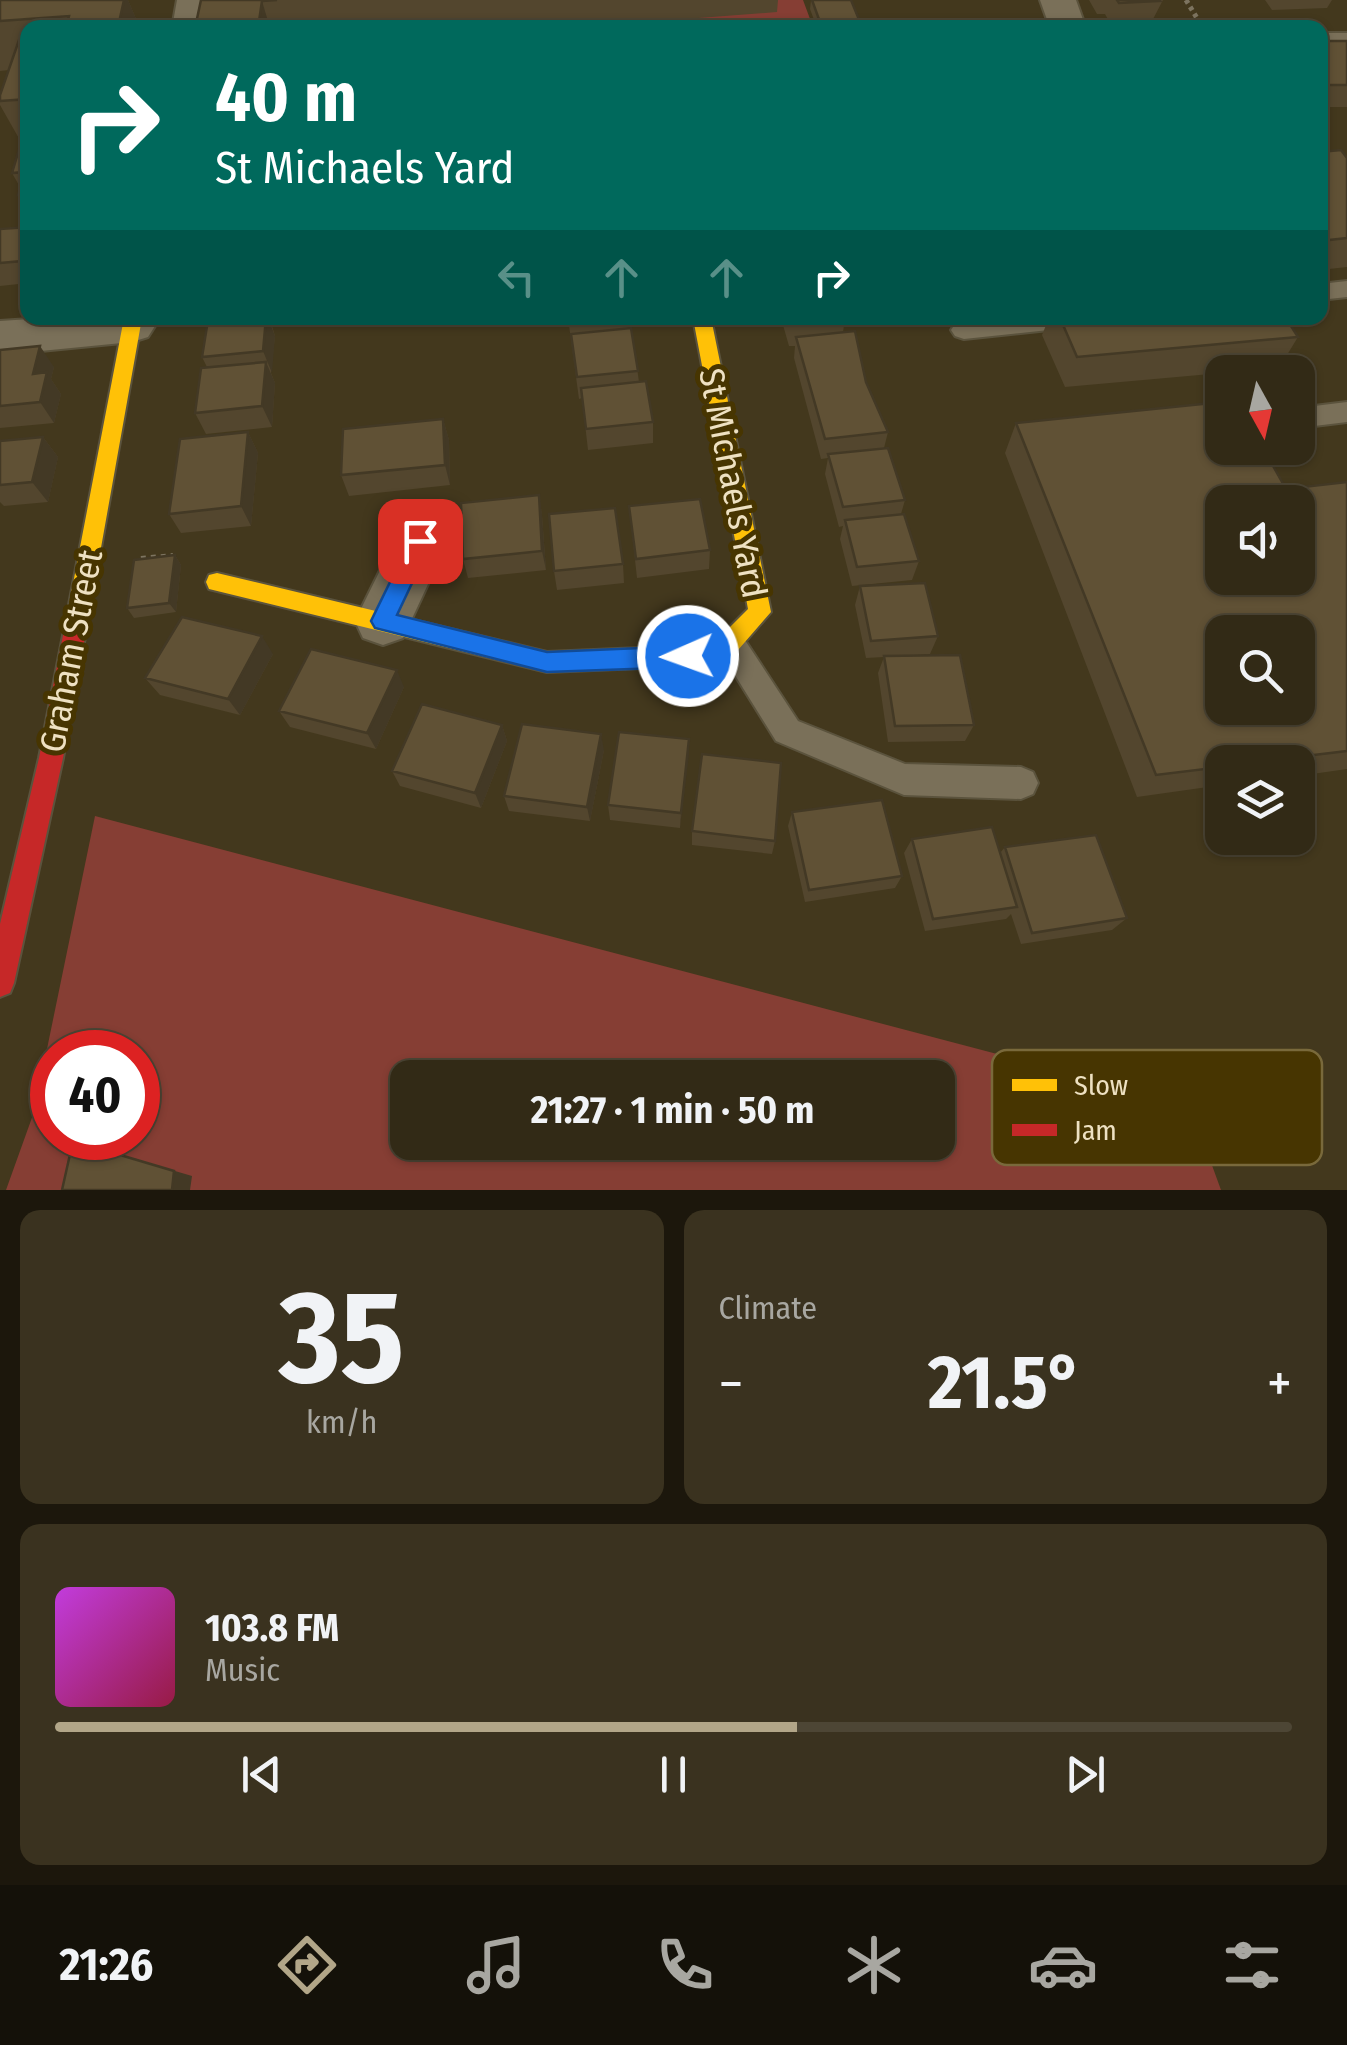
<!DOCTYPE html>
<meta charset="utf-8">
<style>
body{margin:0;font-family:"Fira Sans Condensed",sans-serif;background:#3a321f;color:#f1f3f6;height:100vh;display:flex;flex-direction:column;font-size:38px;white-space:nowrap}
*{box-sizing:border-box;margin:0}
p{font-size:32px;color:#a8a7a1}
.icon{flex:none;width:55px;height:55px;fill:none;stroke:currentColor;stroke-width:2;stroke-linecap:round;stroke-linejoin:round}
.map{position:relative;height:1190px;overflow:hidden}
.sheet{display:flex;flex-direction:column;gap:20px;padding:20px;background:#1c170c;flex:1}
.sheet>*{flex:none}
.top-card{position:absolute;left:20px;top:20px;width:1308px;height:305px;border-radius:20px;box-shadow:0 2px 8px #0004,0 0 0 2px #4d4635;background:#00695c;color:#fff;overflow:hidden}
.needle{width:65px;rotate:172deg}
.tools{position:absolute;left:1205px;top:355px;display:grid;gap:20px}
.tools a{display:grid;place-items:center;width:110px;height:110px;border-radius:20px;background:#322a16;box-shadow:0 2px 8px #0004,0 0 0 2px #4d4635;font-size:50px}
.speed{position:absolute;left:30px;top:1030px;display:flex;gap:20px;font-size:50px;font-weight:700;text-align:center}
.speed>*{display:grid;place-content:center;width:130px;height:130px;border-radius:50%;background:#322a16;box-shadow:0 2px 8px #0004,0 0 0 2px #4d4635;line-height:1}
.speed .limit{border:15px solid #d22;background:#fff;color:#111}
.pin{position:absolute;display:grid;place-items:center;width:85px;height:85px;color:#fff;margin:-42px;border-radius:20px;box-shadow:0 5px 15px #0006}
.me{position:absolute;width:110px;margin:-55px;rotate:268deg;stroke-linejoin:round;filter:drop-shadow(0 0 8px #0008)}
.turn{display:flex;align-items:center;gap:35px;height:210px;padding:0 30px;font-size:45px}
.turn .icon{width:130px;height:130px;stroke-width:2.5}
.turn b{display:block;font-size:70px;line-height:85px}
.lanes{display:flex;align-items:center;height:95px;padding:0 30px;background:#0003;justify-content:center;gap:50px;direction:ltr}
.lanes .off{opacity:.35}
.big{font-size:75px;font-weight:700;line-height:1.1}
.sheet .card{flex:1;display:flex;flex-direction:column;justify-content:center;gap:15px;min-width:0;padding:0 35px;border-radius:20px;background:#3a321f}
.sheet .dial{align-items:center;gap:0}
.dial b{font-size:130px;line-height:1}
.song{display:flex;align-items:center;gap:30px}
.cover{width:120px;height:120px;border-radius:15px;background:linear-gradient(135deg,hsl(290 70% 55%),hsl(340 70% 35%))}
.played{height:10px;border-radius:5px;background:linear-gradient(90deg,#b2a688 60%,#4d4635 60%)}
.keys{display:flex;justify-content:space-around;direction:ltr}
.heat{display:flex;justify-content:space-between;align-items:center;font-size:55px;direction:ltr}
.sheet .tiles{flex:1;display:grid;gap:20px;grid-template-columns:1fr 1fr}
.card:last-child{grid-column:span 2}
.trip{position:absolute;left:390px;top:1060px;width:565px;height:100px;border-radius:20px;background:#322a16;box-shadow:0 2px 8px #0004,0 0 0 2px #4d4635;font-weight:700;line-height:100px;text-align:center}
.tab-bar{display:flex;height:160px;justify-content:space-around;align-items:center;background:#141109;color:#a8a7a1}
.tab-bar .icon{width:70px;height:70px}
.tab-bar .active{color:#b2a688}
.tab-bar b{font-size:45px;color:#f1f3f6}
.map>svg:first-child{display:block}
</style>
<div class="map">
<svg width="1347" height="1190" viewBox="0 0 1347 1190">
<rect width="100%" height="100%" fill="#43381d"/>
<path fill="#863e34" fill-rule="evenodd" d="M773,0H803L813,27L652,28L650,20Z
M95,816L1190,1105L1221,1190H6L34,1112ZM52,1052H138V1138H52ZM408,1078H938V1142H408Z"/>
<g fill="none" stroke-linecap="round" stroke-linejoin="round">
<g stroke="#5b533d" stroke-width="4">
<path id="lane" d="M1320,33H1347V45H1320Z
M1347,281V297L1320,300V284Z
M998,318H1090L1077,327L964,339L955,336L951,330L955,324Z
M1347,402V422L1298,428V408Z
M730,630L741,634L798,721L905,764L1021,767L1033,772L1038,783L1033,794L1021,799L904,795L776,741L715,643L719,634Z"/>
</g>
<g stroke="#5b533d" stroke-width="4">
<path id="street" d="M177,0H213L208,28H172Z
M1040,0H1076L1086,28H1050Z
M45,318H150L155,326L148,337L132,342L0,355V321Z
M421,519L440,526L448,541L403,638L383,645L363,638L355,621L402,526Z"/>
</g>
<g stroke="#5b533d" stroke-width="4">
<path id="slow" d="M124,318H142L89,615L86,622L78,625L70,622L67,615Z
M693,318H711L771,612L738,650L688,666L547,672L209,589L206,582L209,575L217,573L547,652L688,646L722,635L748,609Z"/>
</g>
<g stroke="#5b533d" stroke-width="4">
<path id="jam" d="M78,605L86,608L89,615L63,758L14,983L10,993L0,997V924L39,758L67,615L70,608Z"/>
</g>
<path stroke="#7d7460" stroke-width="5" stroke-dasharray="4 4" stroke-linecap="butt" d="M1186,0L1203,28"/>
<path stroke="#7d7460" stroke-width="6" stroke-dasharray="5 5" stroke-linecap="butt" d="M141,559L173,556"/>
<use href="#lane" fill="#7a7059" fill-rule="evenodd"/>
<use href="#street" fill="#7a7059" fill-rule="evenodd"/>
<use href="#slow" fill="#ffc107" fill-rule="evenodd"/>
<use href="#jam" fill="#c62828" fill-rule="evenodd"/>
</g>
<path fill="#53462e" d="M0,0H128L140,28H28V211L18,195L20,187L12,173L21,142L0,105V95L9,70L0,71Z
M201,0H778L777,12L567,28H195Z
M811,0H851L860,22L859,28H817L810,9Z
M1089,0H1163L1151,23L1111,25L1105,14H1097Z
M1265,0H1332L1327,8L1272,10Z
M1320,41H1347V107H1320Z
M1320,152L1347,158V267L1320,270Z
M28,227V283L0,286V229Z
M214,318H281L280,326H272L275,336L271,373L275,383L272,427L206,434L195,413L207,367L202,357Z
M568,318H630L639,382L653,422V443L588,450L582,398L579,399Z
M781,318H845L843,332L888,432L884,448L905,500L901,514L919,561L912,580L852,586L840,539L843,526L839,527L825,474L828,458L821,459L794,358L795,346H789Z
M1049,318H1286L1298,337L1279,368L1065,387L1042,335Z
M0,350L54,367L51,379L61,394L54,423L0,428Z
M443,419L449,440L450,485L349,496L341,475Z
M1016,423L1286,489L1347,482V769L1298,776V762H1222V785L1137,797L1005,453Z
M248,432L258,453L251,526L181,533L169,514Z
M43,437L58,457L48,502L4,506L0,502V441Z
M539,495L542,515L546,570L468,578L463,559Z
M629,506L710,550L709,569L637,578Z
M175,555L181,565L176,612L134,618L127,608Z
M623,564L624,583L557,590L554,571Z
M860,586L938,636L930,654L900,656L974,725L965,741L888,742L878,673L884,657L866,658L855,605Z
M273,654L240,715L160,695L145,678Z
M404,687L376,749L290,727L279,711Z
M502,725L507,741L481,808L400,786L392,771Z
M689,739L680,828L610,820L608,805Z
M604,750L590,821L509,811L504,796Z
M792,812L902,876L895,888L805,902L788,826Z
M692,831L775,841L772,854L692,845Z
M912,839L1000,853L1005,847L1127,918L1112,930L1021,944L1011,914L1006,919L925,931L904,853Z"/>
<path fill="#433925" d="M124,0H128L140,28L118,27Z
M262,1L270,28H258Z
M24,253L28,259V270L22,261Z
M266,318H268L275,336L272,373L263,351Z
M40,346L54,367L51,379L61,394L54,423L40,402L33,374Z
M266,362L275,383L272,427L262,406Z
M443,419L449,440L450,485L445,465Z
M248,432L258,453L251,526L241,506Z
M43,437L58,457L48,502L32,482Z
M539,495L542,515L546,570L542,551Z
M175,555L181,565L176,612L169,603Z
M262,636L273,654L240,715L228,699Z
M397,670L404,687L376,749L367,733Z
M502,725L507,741L481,808L475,793Z
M601,734L604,750L590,821L587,807Z
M689,739V755L680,828L681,813Z
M73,1141L192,1176L190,1190H172Z"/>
<path fill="#605135" stroke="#433925" stroke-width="2.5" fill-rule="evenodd" d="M0,0H124L118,27L115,28H66L69,16L0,21Z
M201,0H277L262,1L258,28H195Z
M812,0H851L860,22L821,25Z
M1117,0H1159L1160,1L1119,3Z
M1027,22L1030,28H992L990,24Z
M983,25L984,28H952Z
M28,39V99L0,101V95L19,40Z
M1320,41H1347V85H1320Z
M24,133H28V194L18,195L25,172L12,173Z
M1341,150L1347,158V238L1320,241V152Z
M28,227V253H24L22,261L0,263V229Z
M229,318H266L263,351L202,357L208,320Z
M569,318H630L570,323Z
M790,318H845V320L792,325Z
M1060,318H1286L1298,337L1077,357Z
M631,328L638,371L577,377L571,334Z
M855,331L866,382L888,432L825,439L796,337Z
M40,346L33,374L47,372L40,402L0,406V350Z
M266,362L262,406L195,413L201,368Z
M646,381L653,422L586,429L581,388Z
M1222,402V448H1263L1286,489L1347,482V751L1255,762H1222V767L1156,775L1016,423ZM1222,502H1298V578H1222ZM1222,632H1298V708H1222Z
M443,419L445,465L341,475L343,429Z
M248,432L241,506L169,514L180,439Z
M43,437L32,482L0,485V441Z
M888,448L905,500L843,507L828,454Z
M539,495L542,551L463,559L461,503Z
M700,499L710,550L636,559L629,506Z
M615,508L623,564L554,571L549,514Z
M904,514L919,561L857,567L845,520Z
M175,555L169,603L127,608L134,560Z
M925,583L938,636L871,641L860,586Z
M182,617L262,636L228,699L145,678Z
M311,649L397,670L367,733L279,711Z
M960,655L974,725L895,726L884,656Z
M422,704L502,725L475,793L392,771Z
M522,724L601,734L587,807L504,796Z
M619,732L689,739L681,813L608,805Z
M702,754L781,763L775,841L692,831Z
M882,800L902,876L809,890L792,812Z
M992,827L1017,907L933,919L912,839Z
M1096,835L1127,918L1032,933L1005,847Z
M73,1141L174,1171L172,1190H62Z"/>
<path fill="#1a73e8" stroke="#114b97" stroke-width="2.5" d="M420,532L432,541L397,615L547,652L688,646L697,649L700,656L697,664L688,667L547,672L375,628L371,621L413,535Z"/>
<g text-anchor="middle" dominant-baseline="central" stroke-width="10" stroke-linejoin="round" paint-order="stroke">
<g font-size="35" fill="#eee1c2" stroke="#473501">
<text transform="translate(733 483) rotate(79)">St Michaels Yard</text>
<text transform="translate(71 651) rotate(-79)">Graham Street</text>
</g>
</g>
<rect x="992" y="1050" width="330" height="115" rx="15" fill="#473501" stroke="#79693b" stroke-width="2.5"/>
<rect x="1012" y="1079" width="45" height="12" fill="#ffc107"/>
<rect x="1012" y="1124" width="45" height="12" fill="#c62828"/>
<g font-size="28" fill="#eee1c2">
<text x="1074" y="1095">Slow</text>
<text x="1074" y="1140">Jam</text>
</g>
</svg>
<div class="tools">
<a><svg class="needle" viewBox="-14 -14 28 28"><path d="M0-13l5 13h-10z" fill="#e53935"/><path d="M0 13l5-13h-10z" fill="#a8a7a1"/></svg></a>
<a><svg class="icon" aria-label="sound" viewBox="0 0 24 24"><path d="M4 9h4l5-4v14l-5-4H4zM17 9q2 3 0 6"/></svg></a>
<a><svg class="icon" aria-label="search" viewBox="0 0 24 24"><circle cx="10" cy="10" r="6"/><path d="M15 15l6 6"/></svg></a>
<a><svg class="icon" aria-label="layers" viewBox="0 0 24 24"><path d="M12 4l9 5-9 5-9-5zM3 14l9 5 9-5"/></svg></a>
</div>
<div class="speed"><div class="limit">40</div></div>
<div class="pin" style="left:420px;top:541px;background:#d93025"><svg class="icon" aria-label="arrive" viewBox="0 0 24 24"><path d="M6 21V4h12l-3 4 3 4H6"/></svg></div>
<svg class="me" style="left:688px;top:656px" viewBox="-20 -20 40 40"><circle r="17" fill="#1a73e8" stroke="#fff" stroke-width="3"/><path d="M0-11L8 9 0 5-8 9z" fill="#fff"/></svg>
<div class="trip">21:27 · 1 min · 50 m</div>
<div class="top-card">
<div class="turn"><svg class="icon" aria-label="right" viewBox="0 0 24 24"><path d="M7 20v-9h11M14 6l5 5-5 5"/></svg><div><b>40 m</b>St Michaels Yard</div></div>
<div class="lanes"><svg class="icon off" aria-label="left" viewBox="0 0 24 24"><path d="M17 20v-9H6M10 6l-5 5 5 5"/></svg><svg class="icon off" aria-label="ahead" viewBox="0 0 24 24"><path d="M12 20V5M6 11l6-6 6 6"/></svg><svg class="icon off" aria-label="ahead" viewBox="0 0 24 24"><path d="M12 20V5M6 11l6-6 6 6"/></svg><svg class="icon" aria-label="right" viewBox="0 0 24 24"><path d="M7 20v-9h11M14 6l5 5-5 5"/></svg></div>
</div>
</div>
<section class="sheet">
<div class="tiles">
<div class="card dial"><b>35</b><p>km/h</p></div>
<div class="card"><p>Climate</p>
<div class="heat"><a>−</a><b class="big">21.5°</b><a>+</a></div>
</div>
<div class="card">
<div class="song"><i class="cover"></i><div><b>103.8 FM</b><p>Music</p></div></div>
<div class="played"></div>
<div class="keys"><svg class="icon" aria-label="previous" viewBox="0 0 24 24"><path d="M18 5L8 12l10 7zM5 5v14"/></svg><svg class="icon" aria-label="pause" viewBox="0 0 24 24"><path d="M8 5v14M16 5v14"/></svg><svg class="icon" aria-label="next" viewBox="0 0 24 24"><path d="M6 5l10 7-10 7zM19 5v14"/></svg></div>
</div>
</div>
</section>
<nav class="tab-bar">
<b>21:26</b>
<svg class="icon active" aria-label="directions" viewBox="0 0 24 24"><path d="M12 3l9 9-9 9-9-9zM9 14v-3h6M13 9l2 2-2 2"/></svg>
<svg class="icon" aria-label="music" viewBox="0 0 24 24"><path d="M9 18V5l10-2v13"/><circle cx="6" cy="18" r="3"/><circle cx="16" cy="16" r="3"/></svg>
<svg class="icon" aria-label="phone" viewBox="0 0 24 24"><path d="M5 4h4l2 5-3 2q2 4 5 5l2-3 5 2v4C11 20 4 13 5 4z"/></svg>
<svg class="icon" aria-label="climate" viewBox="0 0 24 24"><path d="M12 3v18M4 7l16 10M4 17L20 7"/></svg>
<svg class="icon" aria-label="car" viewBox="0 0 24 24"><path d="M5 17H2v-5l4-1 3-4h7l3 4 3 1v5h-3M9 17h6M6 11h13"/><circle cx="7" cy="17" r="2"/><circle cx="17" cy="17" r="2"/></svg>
<svg class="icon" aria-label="filters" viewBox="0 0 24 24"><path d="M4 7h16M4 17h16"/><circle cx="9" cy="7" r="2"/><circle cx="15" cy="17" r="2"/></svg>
</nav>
